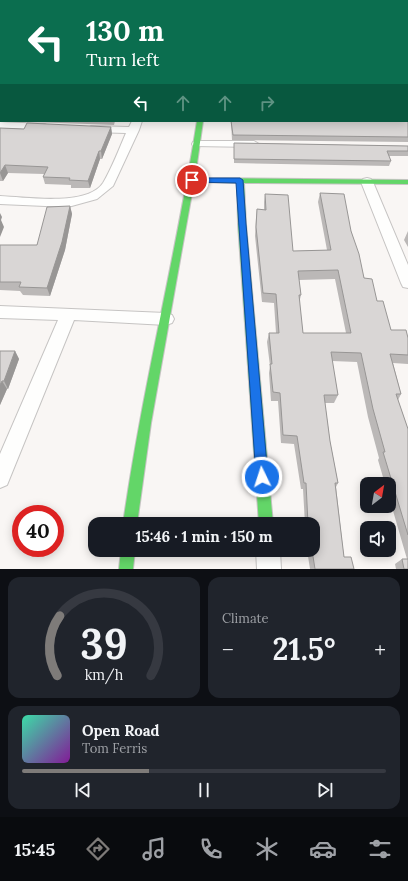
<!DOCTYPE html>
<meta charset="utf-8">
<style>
body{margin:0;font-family:Lora,serif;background:#20242c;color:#f1f3f6;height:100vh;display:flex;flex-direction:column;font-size:15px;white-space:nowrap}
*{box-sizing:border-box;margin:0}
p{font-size:13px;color:#9ea1a6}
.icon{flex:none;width:22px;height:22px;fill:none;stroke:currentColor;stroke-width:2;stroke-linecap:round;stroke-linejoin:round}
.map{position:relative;height:569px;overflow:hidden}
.panel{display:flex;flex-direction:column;gap:8px;padding:8px;background:#0d0f14;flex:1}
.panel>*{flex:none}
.banner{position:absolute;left:0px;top:0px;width:408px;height:122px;box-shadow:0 2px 10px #0003;background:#0b6e4f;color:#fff;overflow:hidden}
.needle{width:26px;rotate:31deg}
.controls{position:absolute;left:360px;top:477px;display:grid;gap:8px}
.controls a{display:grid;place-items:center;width:36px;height:36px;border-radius:8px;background:#171b24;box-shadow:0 2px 10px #0003;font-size:20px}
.speed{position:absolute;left:12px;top:505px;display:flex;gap:8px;font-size:20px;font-weight:700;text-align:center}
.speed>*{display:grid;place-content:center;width:52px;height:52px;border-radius:50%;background:#171b24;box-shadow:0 2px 10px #0003;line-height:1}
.speed .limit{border:6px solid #d22;background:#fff;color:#111}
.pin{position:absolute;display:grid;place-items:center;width:34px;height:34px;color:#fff;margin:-17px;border:2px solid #fff;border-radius:50%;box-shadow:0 1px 4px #0007}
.me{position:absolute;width:44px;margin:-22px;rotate:356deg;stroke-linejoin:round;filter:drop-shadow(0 0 3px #0008)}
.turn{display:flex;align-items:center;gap:14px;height:84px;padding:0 20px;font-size:18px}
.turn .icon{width:52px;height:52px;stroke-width:2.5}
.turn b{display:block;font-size:28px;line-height:34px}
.lanes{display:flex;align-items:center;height:38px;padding:0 20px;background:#0003;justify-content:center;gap:20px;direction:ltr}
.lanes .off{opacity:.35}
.big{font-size:30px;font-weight:700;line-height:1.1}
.panel .tile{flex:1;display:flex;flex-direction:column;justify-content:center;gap:6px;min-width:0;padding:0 14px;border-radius:12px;background:#20242c}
.panel .dial{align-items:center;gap:0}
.dial svg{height:104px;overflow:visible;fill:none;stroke:#363941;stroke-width:7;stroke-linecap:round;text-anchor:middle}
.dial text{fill:#f1f3f6;stroke:none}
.song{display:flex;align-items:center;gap:12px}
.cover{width:48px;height:48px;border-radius:6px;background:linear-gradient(135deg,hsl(160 70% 55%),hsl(290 70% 35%))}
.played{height:4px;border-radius:2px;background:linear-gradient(90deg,#7e7b79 35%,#363941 35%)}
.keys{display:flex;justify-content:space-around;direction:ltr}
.heat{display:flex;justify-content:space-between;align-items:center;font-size:22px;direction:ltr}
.panel .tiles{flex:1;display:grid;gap:8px;grid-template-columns:1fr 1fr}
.tile:last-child{grid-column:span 2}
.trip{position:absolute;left:88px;top:517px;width:232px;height:40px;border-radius:12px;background:#171b24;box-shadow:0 2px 10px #0003;font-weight:700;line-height:40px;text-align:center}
.tab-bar{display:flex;height:64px;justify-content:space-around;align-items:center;background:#090b0e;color:#9ea1a6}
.tab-bar .icon{width:28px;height:28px}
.tab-bar .current{color:#7e7b79}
.tab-bar b{font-size:18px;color:#f1f3f6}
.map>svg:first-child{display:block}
</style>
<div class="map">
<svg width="408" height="569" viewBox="0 0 408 569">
<rect width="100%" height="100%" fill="#f9f6f4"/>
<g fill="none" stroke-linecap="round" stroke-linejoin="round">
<g stroke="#c6c4c3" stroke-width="2">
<path id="street" d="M249,0H255V1H249Z
M0,32H1V36H0Z
M0,67H1V73H0Z
M132,121H142L139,130L113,186L97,199L68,207L0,204V196C25,197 87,207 103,183C112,168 119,149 126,133L91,132L86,129L91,126L129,127Z
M0,122L45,124L50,127L45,130L0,128Z
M197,141H254L259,144L254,147L193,146L192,144L193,142Z
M367,178L371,179L373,182L408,265V288L403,287L401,283L361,182L363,179Z
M0,306L166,313L172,315L174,319L172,323L166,325L74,320L7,485L0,488V454L58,320L0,318Z
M256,550H280L281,569H257Z"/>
</g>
<g stroke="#c6c4c3" stroke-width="2">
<path id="fast" d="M197,121H203L195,178L408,180V184L244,183L246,224L273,524H259L238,224L237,183L194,182L151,423L137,524H123C142,389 176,256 197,121Z
M121,550H135L133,569H119Z"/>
</g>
<g stroke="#c6c4c3" stroke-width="2">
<path id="slow" d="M215,0H219V1H215Z"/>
</g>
<use href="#street" fill="#fefefd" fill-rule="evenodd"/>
<use href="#fast" fill="#63d668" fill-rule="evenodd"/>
<use href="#slow" fill="#ff974d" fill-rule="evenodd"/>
</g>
<path fill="#bbb8b7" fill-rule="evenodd" d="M0,0H164V1H1V31H0V15L1,16V14H0Z
M407,16L408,17V82H407Z
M408,90V142L232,140L231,121H407Z
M34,121H115L114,125L34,122Z
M111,127L112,134L102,159H100L90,188H71V185L45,184L43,177L44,174L8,173L3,181H0V128L24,129Z
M234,143L408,146V156H389L391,161L389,166L234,163Z
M320,193L351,231L364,278L377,301L391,330L408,338V364L393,363L401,394L398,400L408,429V569H396L395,564L402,559H407L389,497V484H385L378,460L379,458L368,417L357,362L332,361L338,395L334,403H325L330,441L338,483L336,487L344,557L354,569H310L307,550H313V524H305L303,489H301L294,444L281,443L278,401H271L269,373L270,366L267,342L269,333H276L274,303L262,302L255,236L256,218L257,209L264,210V202L265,194L293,251L327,250L318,202ZM335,279L346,333H303L299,303L301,295L299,280Z
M70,206L72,214L65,250L50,296L23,295L20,291L0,290V245H37Z
M408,231V247L404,240Z
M0,351H15L19,359L8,389H7L0,405Z"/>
<path fill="#989695" d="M111,127L112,134L102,159L101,151Z
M99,151L100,159L90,188L88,181Z
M5,165L8,173L3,181L0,173Z
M70,206L72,214L65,250L50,296L47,288Z
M0,213L2,217L1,220L4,227L0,237Z
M15,351L19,359L8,389L4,381Z
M2,381L7,389L0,405V385Z"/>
<path fill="#d9d6d5" stroke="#989695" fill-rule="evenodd" d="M0,0H164L163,1H1V11L0,10Z
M266,0H408V11L407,15V1H267Z
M1,13V28V26H0V15L1,16Z
M407,16L408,17V33H407Z
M407,34L408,38V77H407Z
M407,89L408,90V137L233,135L231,121H407Z
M27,123L111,127L101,151H99L88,181L69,180L70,178L43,177L48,167L5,165L0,173V128L24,129Z
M234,143L408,146V151H387L391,161L234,159Z
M320,193L344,194L351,231L359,254L364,278L372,279L377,301H383L391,330H406L408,338V355L390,354L401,394H396L408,429V535L383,452H385L373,409L361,353L331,352L338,395H324L330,441L338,483H335L344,557H351L354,569H315L312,550H313V524H308L306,483H304L297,436L283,435L280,393L273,392L270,364H272L269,333H279L276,294L263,293L256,227L257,209L266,210L265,194L288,195L293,251L331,250ZM338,270L351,333H303L299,295H301L298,271Z
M70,206L62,242L47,288L19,287L21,282H0V245H37L47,207Z
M0,351H15L4,381H2L0,385Z
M402,559H408V569H404Z"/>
<path fill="#1a73e8" stroke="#114b97" d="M190,178H240L243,180L246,224L268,477L266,481L262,483L258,481L256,477L236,183L192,182H190Z"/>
</svg>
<div class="controls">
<a><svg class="needle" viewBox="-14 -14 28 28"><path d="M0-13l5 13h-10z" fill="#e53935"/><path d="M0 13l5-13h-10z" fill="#9ea1a6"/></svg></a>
<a><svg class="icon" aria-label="sound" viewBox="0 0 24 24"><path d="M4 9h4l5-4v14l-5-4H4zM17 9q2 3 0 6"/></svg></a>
</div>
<div class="speed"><div class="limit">40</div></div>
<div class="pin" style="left:192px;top:180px;background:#d93025"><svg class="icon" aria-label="arrive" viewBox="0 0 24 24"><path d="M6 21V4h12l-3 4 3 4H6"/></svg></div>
<svg class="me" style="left:262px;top:477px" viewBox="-20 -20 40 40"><circle r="17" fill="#1a73e8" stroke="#fff" stroke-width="3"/><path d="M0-11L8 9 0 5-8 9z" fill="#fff"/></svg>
<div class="trip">15:46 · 1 min · 150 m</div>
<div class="banner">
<div class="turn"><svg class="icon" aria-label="left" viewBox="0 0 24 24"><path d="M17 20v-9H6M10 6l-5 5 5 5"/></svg><div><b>130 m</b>Turn left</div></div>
<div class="lanes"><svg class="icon" aria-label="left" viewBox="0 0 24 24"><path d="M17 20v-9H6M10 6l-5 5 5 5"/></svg><svg class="icon off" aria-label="ahead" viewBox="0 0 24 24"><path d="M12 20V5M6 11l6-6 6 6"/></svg><svg class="icon off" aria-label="ahead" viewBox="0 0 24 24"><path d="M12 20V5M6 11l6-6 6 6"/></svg><svg class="icon off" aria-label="right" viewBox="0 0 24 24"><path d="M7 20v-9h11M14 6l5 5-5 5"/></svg></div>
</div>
</div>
<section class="panel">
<div class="tiles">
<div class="tile dial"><svg viewBox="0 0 100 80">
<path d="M14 69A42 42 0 1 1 86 69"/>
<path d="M14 69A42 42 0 0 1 16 23" stroke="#7e7b79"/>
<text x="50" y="56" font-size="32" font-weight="700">39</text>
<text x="50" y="72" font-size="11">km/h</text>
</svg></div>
<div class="tile"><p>Climate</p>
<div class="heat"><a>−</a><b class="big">21.5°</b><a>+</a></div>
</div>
<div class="tile">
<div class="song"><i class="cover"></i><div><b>Open Road</b><p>Tom Ferris</p></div></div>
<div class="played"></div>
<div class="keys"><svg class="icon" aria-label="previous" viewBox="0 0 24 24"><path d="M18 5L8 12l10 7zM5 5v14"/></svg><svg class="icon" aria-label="pause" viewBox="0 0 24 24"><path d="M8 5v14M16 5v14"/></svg><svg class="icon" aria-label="next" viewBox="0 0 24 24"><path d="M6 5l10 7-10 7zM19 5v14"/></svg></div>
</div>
</div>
</section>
<nav class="tab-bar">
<b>15:45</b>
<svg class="icon current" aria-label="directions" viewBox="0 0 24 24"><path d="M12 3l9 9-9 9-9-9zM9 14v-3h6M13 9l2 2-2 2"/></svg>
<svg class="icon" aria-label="music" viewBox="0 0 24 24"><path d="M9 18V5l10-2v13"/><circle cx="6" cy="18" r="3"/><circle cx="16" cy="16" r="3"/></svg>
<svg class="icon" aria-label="phone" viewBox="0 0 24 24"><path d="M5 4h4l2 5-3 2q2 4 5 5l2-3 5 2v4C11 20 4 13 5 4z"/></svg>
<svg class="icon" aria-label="climate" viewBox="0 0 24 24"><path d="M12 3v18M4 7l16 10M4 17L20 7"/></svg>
<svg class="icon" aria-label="car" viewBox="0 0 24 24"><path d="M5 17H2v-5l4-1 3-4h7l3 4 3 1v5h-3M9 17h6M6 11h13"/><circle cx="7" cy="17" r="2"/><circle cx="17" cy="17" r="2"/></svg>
<svg class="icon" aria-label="filters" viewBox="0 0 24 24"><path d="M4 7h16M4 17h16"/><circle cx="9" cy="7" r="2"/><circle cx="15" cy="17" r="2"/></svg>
</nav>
